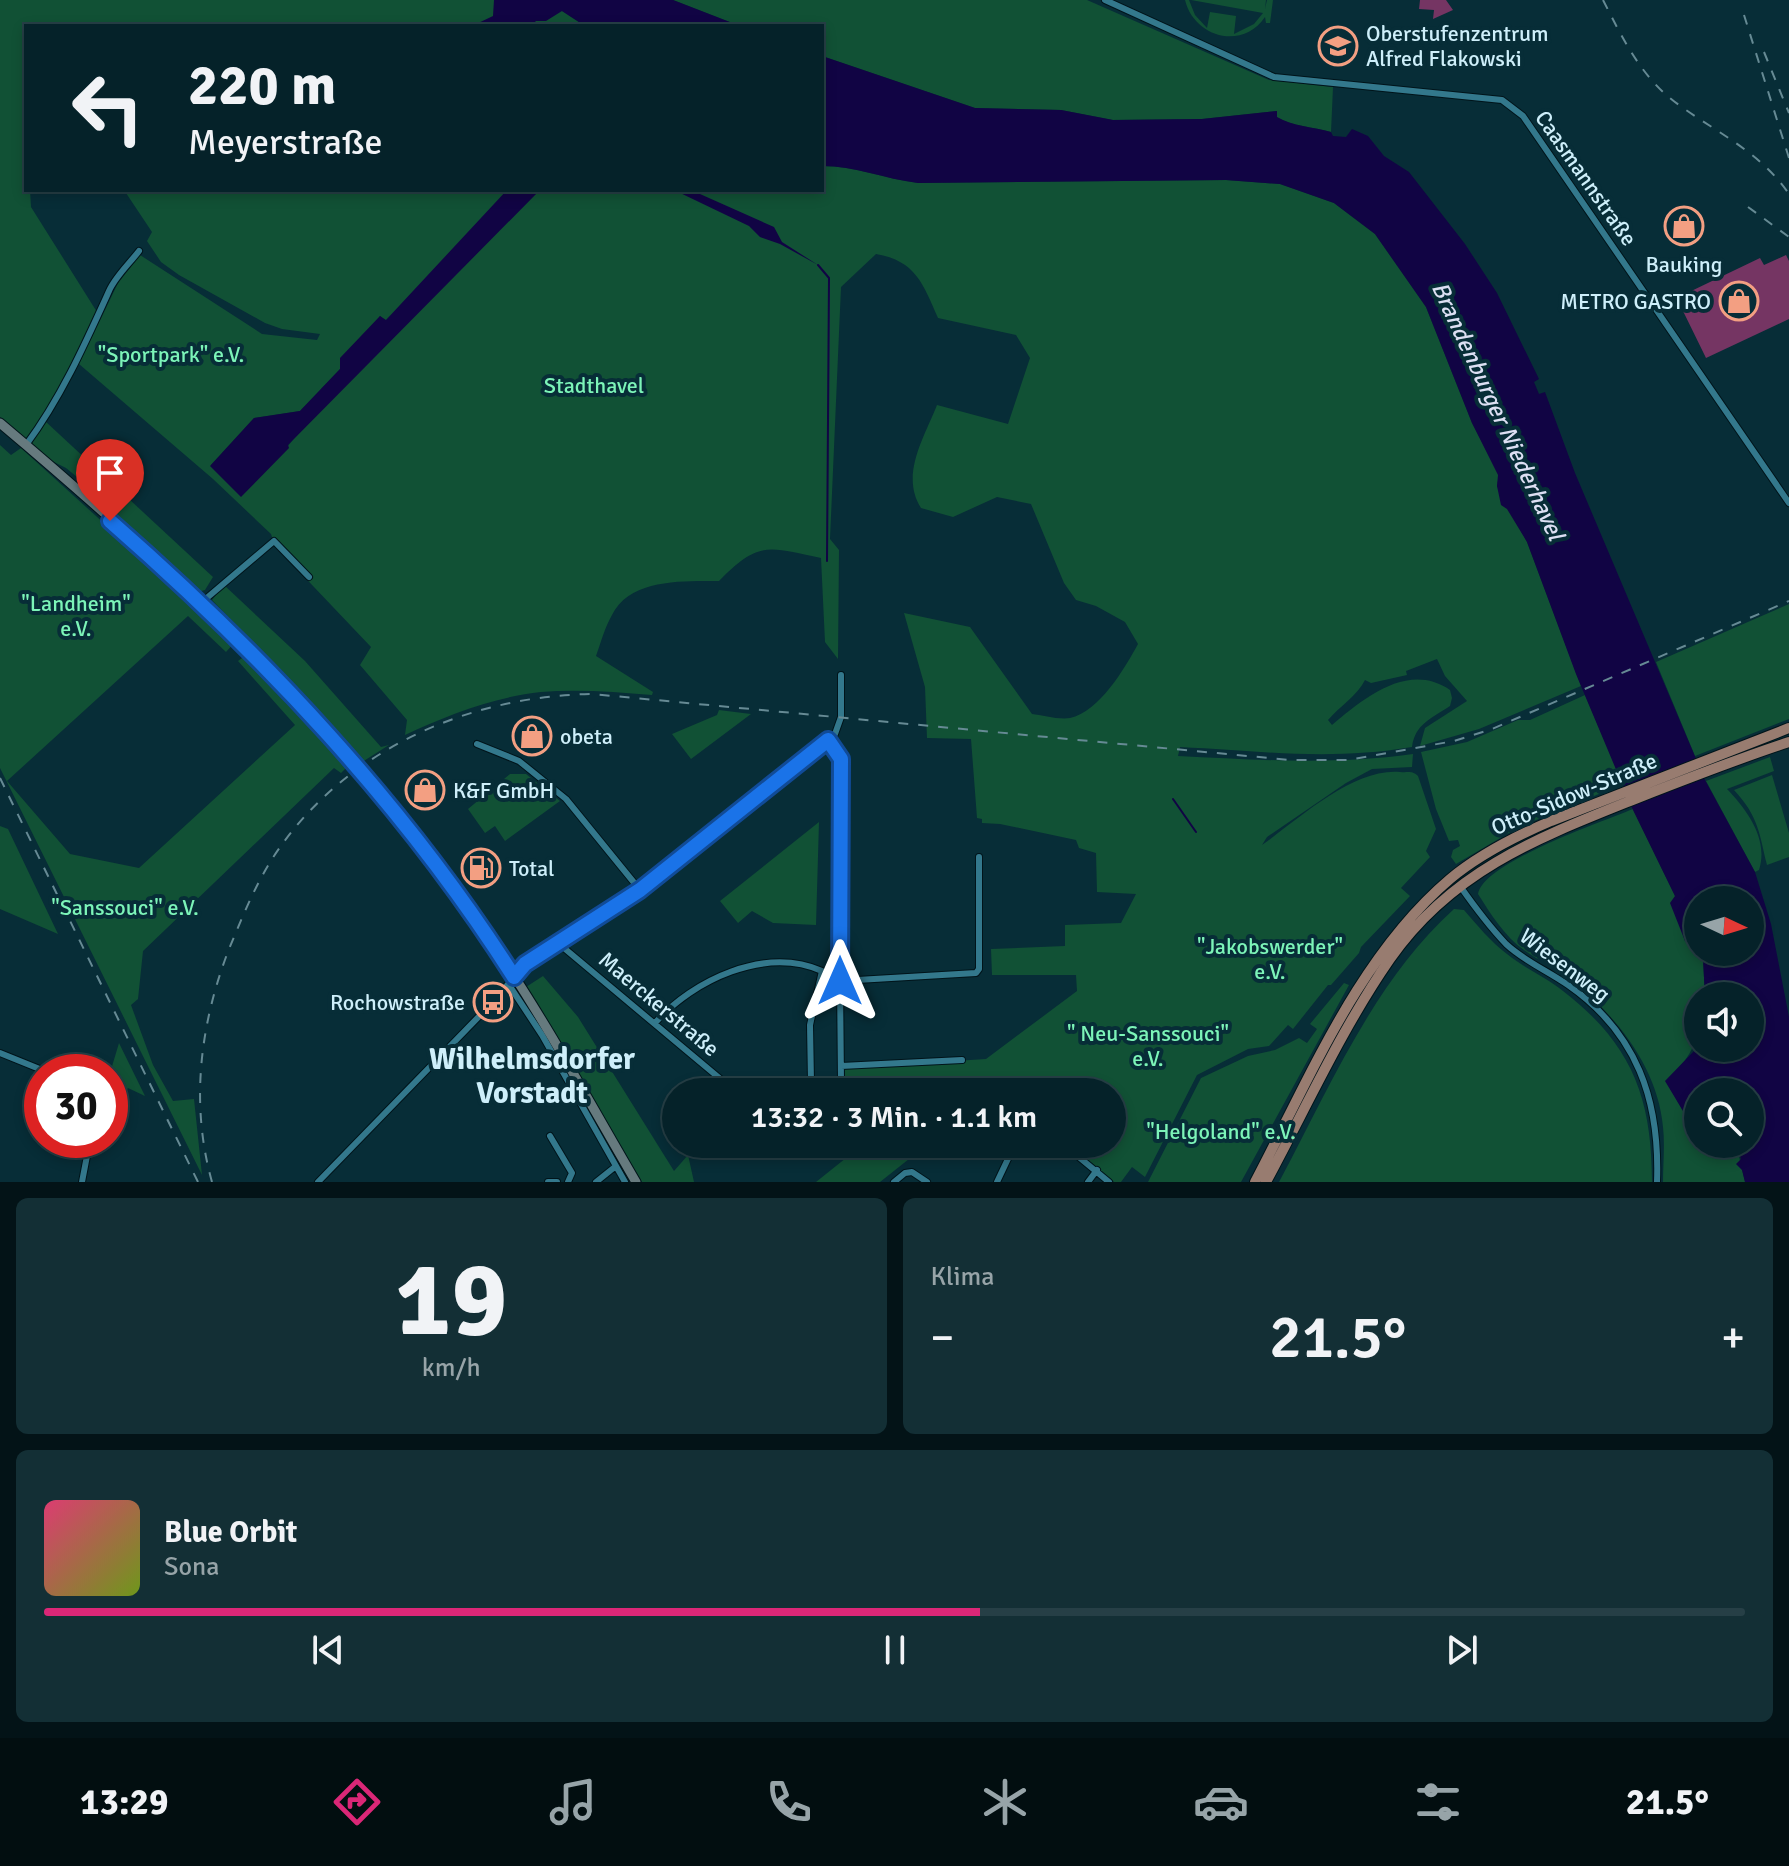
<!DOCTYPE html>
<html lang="de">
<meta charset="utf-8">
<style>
body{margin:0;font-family:Signika,sans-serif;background:#132f35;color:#f1f3f6;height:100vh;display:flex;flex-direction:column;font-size:30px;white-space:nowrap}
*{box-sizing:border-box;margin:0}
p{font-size:26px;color:#97a4a8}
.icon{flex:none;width:44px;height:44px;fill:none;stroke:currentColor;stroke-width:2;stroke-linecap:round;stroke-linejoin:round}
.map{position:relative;height:1182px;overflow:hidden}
.details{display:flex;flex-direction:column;gap:16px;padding:16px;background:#031317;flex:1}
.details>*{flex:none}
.top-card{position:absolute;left:24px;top:24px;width:800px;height:168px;border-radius:0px;box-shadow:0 4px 12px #0003,0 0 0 2px #263f46;background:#052229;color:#f1f3f6;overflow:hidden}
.needle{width:52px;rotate:94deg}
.fabs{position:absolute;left:1684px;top:886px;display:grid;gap:16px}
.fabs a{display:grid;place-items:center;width:80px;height:80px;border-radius:50%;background:#052229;box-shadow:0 4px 12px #0003,0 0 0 2px #263f46;font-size:40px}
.speed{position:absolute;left:24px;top:1054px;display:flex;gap:16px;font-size:40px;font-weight:700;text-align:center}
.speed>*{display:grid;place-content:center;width:104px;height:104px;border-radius:50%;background:#052229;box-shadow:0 4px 12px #0003,0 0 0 2px #263f46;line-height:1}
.speed .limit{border:12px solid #d22;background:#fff;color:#111}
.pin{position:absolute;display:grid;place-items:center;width:68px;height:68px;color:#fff;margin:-82px -34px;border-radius:50% 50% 50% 0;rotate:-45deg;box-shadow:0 0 8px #0007}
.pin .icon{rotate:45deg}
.me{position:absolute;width:88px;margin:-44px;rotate:0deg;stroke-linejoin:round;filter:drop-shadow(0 0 6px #0008)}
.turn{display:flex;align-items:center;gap:28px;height:168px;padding:0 32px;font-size:36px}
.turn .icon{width:104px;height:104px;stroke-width:2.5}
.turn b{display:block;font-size:56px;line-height:68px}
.big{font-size:60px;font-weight:600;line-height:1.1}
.details .widget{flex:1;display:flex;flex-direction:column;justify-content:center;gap:12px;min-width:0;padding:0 28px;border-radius:12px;background:#132f35}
.details .dial{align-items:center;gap:0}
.dial b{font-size:104px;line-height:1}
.song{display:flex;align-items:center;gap:24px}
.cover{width:96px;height:96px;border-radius:12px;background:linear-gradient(135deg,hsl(340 70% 55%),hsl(80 70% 35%))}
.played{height:8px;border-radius:4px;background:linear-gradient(90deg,#db2777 55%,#263f46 55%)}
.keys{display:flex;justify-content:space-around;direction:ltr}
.heat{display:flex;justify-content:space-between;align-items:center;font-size:44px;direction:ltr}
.details .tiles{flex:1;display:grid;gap:16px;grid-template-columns:1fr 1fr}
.widget:last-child{grid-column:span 2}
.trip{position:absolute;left:662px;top:1078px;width:464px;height:80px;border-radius:40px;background:#052229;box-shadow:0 4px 12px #0003,0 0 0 2px #263f46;font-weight:600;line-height:80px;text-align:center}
.tabs{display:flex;height:128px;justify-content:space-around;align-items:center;background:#020e10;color:#97a4a8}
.tabs .icon{width:56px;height:56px}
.tabs .current{color:#db2777}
.tabs b{font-size:36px;color:#f1f3f6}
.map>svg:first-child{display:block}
</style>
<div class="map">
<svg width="1789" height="1182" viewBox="0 0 1789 1182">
<rect width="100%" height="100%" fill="#072d37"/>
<path fill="#115135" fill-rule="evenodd" d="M0,0H570L562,11L585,26H26V190H30L31,207L97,312L45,421L213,577L205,590L198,592L107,511L88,486L66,468L48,459L0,417Z
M673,0H1087L1269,80L1333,87L1331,132C1313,127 1292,126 1276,117V111L1202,119L1113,120L1061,110L975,108L822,56V26H740Z
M1185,0H1189L1195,15L1207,28L1210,12L1236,16L1234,34L1254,24L1263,13L1191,0H1266L1265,9L1267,0H1273L1270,23H1266L1265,17C1242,51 1194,37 1185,0Z
M822,166C855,166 885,179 918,183L1226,180L1280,184L1334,203L1375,234L1426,307L1472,423L1499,475L1497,486L1527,542L1581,686L1479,729L1420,746L1425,728L1467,701L1445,676L1437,659L1406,671L1407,675L1371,683L1365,680C1357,696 1340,706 1328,720L1332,725C1363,699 1408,661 1450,690L1452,698L1450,706C1432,718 1415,724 1412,747C1328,761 1263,751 1180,747L1178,756C1258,760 1334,765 1413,754L1412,767L1372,769L1346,783L1267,837L1262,845C1300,818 1353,768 1400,772C1409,773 1411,770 1418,776L1436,829L1426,851L1430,857L1401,888L1410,896L1361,947L1359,953L1331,985H1328L1293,1029L1288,1025L1269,1046L1248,1049L1197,1075L1145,1177L1132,1167L1121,1182H1114L1069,1144H1112V1092H1004L996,1086L989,1092H845V1068L986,1059L1077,991L1076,975H992L991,949L1065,946V925L1121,923L1136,894L1097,892L1096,853L1079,848L1076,840L1000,824L982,823V819L977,818L971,739L927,738L925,687L904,613L970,627L1032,714C1042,715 1059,720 1070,718C1099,712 1125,668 1138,644L1125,622L1096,606L1076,600L1064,583L1031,504L997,497L953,517L921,508C900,475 924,438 937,405L1008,424L1030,358L1016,335L938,318C923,284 916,261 876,254L841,287L830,539L839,550L838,659L825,642L821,558C768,547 759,540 719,581C685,581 630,578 612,615C605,627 601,642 596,656L653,692L652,695C615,692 578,689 541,692C495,697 447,715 405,735L407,720L360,665L371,647L275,546L271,534L213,479L79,364L118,283L140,255L262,334L317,340L320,334L282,329L265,323L179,275L161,262L147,241L152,232L124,190H822ZM390,315L288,446L241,496L211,465L254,418L300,411L340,369L380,316L385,321Z
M0,445L11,455L21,448L235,642L226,652L188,616L7,781L70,854L139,868L295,725L238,661L246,655L348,766L341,773L334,768L143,951L138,999L131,1005L153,1065L173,1101L194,1099L202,1175L0,768Z
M224,585L305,661L381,747L389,745L359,764L292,683L212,600Z
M1789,604V719L1695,756L1656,662Z
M1585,695L1623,784L1519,827L1456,864L1451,857L1453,850L1460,846L1458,840L1449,841L1436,809L1421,752L1467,742L1518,720H1530Z
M719,710L751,714L691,759L672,734L717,715Z
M1770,757L1774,771L1727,789C1747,810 1769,839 1759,870L1755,872L1706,781Z
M510,774H526L560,801L505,841L495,826L485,833L468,809Z
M1772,775L1789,833V857L1767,865C1759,833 1759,817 1734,790Z
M1633,809L1675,896L1685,941L1703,959L1705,996H1698C1698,1039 1698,1051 1666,1081L1683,1111L1698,1112V1144H1736L1745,1182H1663C1663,1164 1665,1145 1663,1127C1658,1068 1616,1015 1571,980C1557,969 1539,961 1524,950C1505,937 1490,913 1478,894C1484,862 1602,822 1633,809Z
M819,822L816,925L773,923L752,911L738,923L720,901Z
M0,826L8,829L58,934L0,909Z
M1454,909L1464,910C1477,925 1491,942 1507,954C1524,968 1546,977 1563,991C1632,1044 1652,1098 1652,1182H1279C1329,1089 1374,981 1454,909Z
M543,976L578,1017L674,1171L688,1155L694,1182H642L526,987Z
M1344,983L1349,985L1241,1182H1148L1201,1078L1248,1056L1275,1050L1299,1038L1307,1043L1317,1029L1310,1024Z
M119,1043L145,1096L128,1088L123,1098L125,1114L110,1103V1073Z
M846,1144H946L941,1154L909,1159L880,1182H816L851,1154L846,1150Z"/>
<path fill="#110444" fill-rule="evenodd" d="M494,0H673L740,26H585L562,11L546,21H536L531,26H472L493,16Z
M822,56L975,108L1061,110L1113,120L1202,119L1277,111V117C1292,126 1313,127 1331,132L1333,136L1346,137L1352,129L1368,136L1384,156L1409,172L1465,244L1497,293L1539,379L1534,382L1539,394L1545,392L1575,473L1705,780L1755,872L1771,924L1789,1017V1182H1745L1742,1170L1736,1164L1741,1159L1736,1144H1750V1092H1698L1697,1112L1683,1111L1665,1081L1694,1051L1698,1037V1048H1750V996H1705L1703,959L1685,941L1670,903L1675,896L1633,810L1576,674L1527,542L1507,509L1501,505L1497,486L1498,475L1472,423L1426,307L1375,234L1334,203L1280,184L1226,180L918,183C885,179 855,166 822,166ZM1698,900H1750V952H1698Z
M507,190H540L288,445L289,448L241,497L210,466L254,418L300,411L340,369V358L380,316L386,320Z
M674,190H691L774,227L782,242L818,265L780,244L760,237L749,226Z"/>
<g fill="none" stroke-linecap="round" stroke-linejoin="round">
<path stroke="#110444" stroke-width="2" d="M818,265L829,278L827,561
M1173,799L1196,832"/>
</g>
<path fill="#753563" d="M1420,0H1446L1453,10L1433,19L1434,10L1419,9Z
M1786,255L1789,261V319L1706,358L1683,311L1692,307L1685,294L1760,258L1764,265Z"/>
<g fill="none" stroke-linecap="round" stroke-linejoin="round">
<g stroke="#01141a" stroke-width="8">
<path id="street" d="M1105,0L1274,77L1502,100L1523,116L1789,503
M26,445C61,398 85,344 109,291C115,277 129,264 139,251
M202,602L274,541L309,577
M828,740L841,759L840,981
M477,744L519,761L566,799L640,890
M1460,886C1474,906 1489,926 1506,944C1524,961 1548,971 1568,985C1637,1033 1660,1100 1657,1182
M558,943L736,1092
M509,985L542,1035L625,1182
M655,1023C693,980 765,946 822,971L810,1025L811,1082L804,1092
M0,1053L47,1072
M841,1066L962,1060
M811,1082L838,1083L841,1081L840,981L976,973L979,969V857
M550,1136L572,1173L568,1182
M1063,1144L1109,1182
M82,1182L90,1140
M318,1182L493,1002L525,964L640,890L835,734L841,717V675
M548,1182H557
M596,1182L616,1166
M894,1182L905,1173L912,1172L927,1182
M997,1182L1015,1144
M1088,1182L1097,1170"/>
</g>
<g stroke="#01141a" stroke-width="11">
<path id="secondary" d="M0,423C181,575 352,739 486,934C541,1013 587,1098 636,1182"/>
</g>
<g stroke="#01141a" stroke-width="12">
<path id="primary" d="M1255,1182C1310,1078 1359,956 1450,879C1480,854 1516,836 1551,821L1789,728
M1266,1182C1306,1108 1342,1028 1390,959C1452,870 1540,837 1635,799C1686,779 1737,759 1789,742"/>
</g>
<use href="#street" stroke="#33788c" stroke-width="6"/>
<use href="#secondary" stroke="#667a7e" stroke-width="9"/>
<use href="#primary" stroke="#987c70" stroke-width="10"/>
<path stroke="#668a94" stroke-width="2" stroke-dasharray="10 10" stroke-linecap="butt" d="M1603,0C1623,39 1642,79 1679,105C1719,134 1760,152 1789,194
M1744,15L1789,158
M1764,52L1789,113
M1748,207L1789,237
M0,778L198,1182
M212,1182C190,1104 200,1024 229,949C242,918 255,885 274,856C344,750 468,696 592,694L1290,760H1348L1454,741L1492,729L1789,601"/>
</g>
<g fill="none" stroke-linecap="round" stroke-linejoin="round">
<g stroke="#114b97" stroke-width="20">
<path id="route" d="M110,521C263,655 404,804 514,977L525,964L640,890L828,740L841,759L840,981"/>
</g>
<use href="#route" stroke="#1a73e8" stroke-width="14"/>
</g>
<defs>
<g id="school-ring" transform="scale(2)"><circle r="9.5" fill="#072d37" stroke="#f39f82" stroke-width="1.5"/><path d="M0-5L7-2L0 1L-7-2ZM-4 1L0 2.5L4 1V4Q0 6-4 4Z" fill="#f39f82"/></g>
<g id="shop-ring" transform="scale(2)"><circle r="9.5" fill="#072d37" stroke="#f39f82" stroke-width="1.5"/><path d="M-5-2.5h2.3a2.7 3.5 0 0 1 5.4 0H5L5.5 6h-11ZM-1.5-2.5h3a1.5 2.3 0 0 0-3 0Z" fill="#f39f82"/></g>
<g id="fuel-ring" transform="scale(2)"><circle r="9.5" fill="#072d37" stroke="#f39f82" stroke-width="1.5"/><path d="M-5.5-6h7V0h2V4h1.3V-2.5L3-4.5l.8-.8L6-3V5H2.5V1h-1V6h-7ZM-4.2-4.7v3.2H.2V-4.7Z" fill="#f39f82"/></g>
<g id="bus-ring" transform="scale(2)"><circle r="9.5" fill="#072d37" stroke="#f39f82" stroke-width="1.5"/><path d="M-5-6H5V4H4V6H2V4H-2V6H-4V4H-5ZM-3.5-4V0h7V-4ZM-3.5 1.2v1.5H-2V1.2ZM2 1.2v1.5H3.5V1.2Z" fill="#f39f82"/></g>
</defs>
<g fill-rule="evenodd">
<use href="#school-ring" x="1338" y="46"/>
<use href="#shop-ring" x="1684" y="226"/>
<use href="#shop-ring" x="1739" y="301"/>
<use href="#shop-ring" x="532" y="736"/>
<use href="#shop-ring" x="425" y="790"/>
<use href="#fuel-ring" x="481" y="868"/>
<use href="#bus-ring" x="493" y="1002"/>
</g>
<g text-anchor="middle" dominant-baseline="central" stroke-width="8" stroke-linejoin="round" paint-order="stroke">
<g font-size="22" fill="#ceeffa" stroke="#072d37" text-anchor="start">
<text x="1366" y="33">Oberstufenzentrum<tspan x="1366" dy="25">Alfred Flakowski</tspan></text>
<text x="1684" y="264" text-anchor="middle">Bauking</text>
<text x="1711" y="301" text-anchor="end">METRO GASTRO</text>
<text x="560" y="736">obeta</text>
<text x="453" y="790">K&amp;F GmbH</text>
<text x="509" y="868">Total</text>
<text x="465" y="1002" text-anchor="end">Rochowstraße</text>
</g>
<g font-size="22" fill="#ceeffa" stroke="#072d37">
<text transform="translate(1586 178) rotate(55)">Caasmannstraße</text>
<text transform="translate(1574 794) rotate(-23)">Otto-Sidow-Straße</text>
<text transform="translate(1565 965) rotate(37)">Wiesenweg</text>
<text transform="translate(659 1004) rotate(40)">Maerckerstraße</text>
</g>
<g font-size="22" fill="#7cf4b8" stroke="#072d37">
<text x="171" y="354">"Sportpark" e.V.</text>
<text x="594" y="385">Stadthavel</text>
<text x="76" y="603">"Landheim"<tspan x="76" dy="25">e.V.</tspan></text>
<text x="125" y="907">"Sanssouci" e.V.</text>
<text x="1270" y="946">"Jakobswerder"<tspan x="1270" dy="25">e.V.</tspan></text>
<text x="1148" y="1033">" Neu-Sanssouci"<tspan x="1148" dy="25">e.V.</tspan></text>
<text x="1221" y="1131">"Helgoland" e.V.</text>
</g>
<g font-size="24" font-style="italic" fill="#dcdff3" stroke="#072d37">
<text transform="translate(1498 411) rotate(65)">Brandenburger Niederhavel</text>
</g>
<g font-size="30" font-weight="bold" fill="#ceeffa" stroke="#072d37">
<text x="532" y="1059">Wilhelmsdorfer<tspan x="532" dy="34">Vorstadt</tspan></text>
</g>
</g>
</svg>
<div class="fabs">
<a><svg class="needle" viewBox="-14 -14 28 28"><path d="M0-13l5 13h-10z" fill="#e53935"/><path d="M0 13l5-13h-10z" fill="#97a4a8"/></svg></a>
<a><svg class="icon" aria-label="sound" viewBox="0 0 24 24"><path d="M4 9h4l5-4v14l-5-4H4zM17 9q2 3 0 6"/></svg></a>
<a><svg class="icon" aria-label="search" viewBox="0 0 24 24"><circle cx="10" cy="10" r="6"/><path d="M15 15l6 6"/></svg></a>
</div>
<div class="speed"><div class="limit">30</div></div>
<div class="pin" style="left:110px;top:521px;background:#d93025"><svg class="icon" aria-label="arrive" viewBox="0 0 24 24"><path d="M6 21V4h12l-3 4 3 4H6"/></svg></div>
<svg class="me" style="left:840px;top:981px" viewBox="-20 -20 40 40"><path d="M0-17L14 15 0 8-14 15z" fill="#1a73e8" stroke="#fff" stroke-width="4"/></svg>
<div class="trip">13:32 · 3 Min. · 1.1 km</div>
<div class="top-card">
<div class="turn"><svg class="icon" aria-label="left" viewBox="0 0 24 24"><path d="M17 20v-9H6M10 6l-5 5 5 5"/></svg><div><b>220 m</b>Meyerstraße</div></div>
</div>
</div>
<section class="details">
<div class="tiles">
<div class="widget dial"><b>19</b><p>km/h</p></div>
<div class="widget"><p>Klima</p>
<div class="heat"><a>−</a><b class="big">21.5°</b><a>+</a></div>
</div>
<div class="widget">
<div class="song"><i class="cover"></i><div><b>Blue Orbit</b><p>Sona</p></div></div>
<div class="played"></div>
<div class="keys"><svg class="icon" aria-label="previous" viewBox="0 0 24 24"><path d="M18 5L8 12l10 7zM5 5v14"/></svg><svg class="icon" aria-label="pause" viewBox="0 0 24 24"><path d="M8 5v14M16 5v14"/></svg><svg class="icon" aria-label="next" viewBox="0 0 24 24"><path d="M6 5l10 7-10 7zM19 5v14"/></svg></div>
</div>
</div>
</section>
<nav class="tabs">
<b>13:29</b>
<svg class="icon current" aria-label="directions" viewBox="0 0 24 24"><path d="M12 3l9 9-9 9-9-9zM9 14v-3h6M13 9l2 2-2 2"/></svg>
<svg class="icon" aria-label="music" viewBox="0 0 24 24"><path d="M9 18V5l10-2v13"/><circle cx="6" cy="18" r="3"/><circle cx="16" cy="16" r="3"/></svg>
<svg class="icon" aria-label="phone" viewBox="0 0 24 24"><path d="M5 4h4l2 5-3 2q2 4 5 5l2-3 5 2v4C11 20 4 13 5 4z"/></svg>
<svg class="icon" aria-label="climate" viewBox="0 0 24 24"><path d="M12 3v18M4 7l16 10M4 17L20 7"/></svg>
<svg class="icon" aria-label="car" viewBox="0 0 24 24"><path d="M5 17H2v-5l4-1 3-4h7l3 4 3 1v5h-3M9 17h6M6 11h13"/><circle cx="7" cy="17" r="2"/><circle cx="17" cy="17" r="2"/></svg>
<svg class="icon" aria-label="filters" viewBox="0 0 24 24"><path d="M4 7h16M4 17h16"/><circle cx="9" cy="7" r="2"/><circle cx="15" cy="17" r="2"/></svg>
<b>21.5°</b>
</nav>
